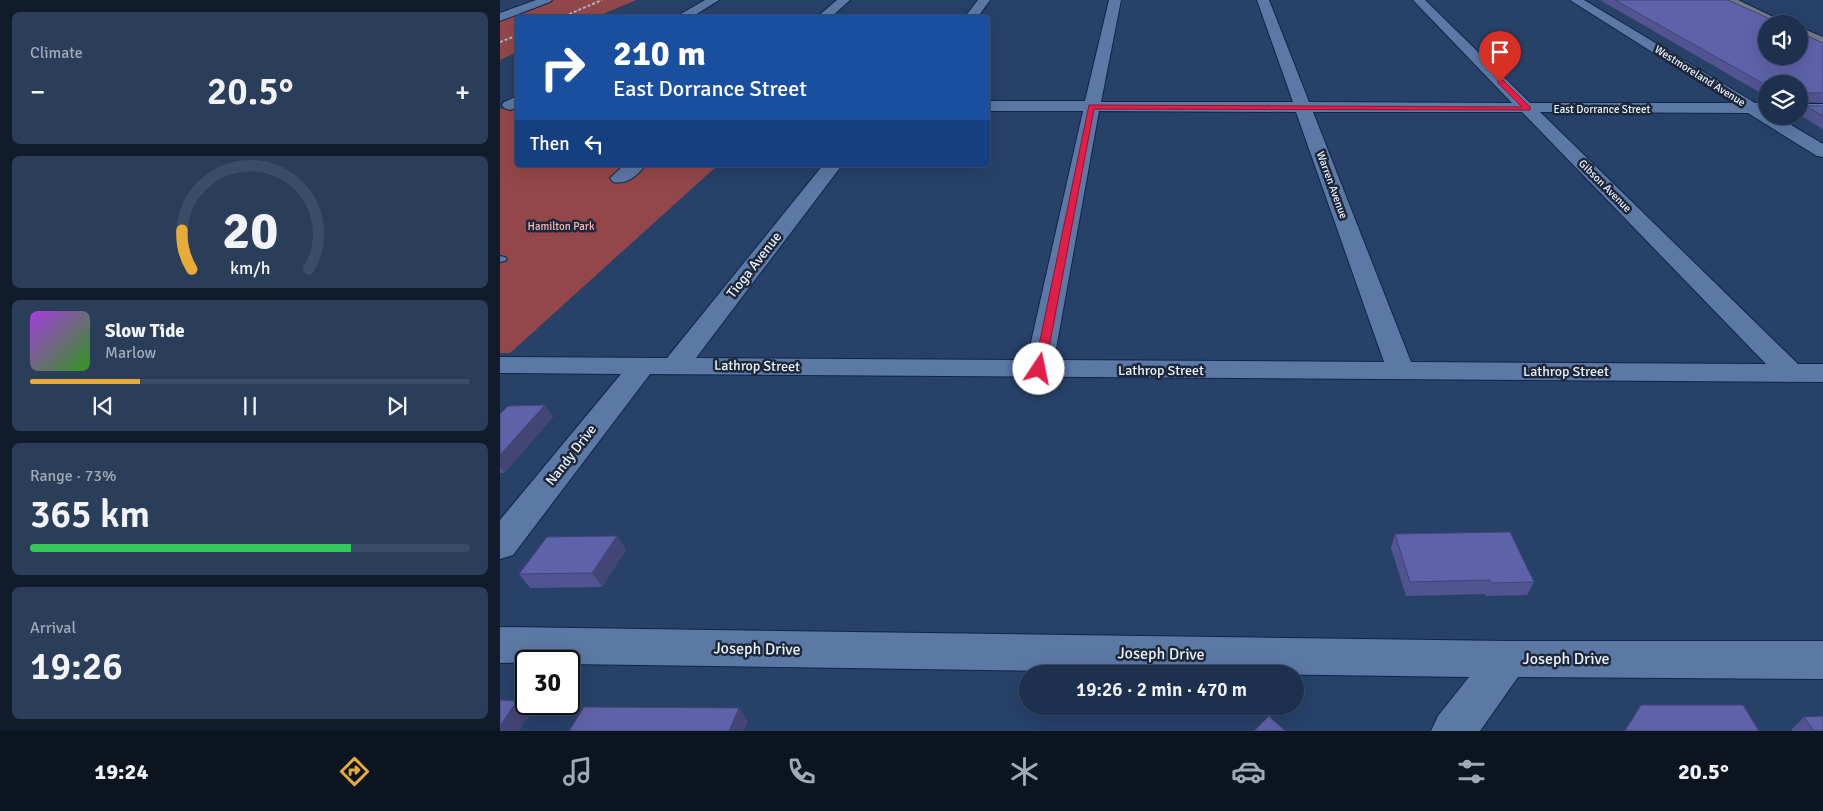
<!DOCTYPE html>
<meta charset="utf-8">
<style>
body{margin:0;font-family:Signika,sans-serif;background:#2a3d59;color:#f1f3f6;height:100vh;display:flex;flex-direction:column;font-size:19px;white-space:nowrap}
*{box-sizing:border-box;margin:0}
p{font-size:16px;color:#a0a9b7}
.icon{flex:none;width:28px;height:28px;fill:none;stroke:currentColor;stroke-width:2;stroke-linecap:round;stroke-linejoin:round}
.map{position:relative;flex:1;overflow:hidden}
.details{display:flex;flex-direction:column;gap:12px;padding:12px;background:#101b2b;width:500px}
.details>*{flex:none}
.hud{position:absolute;left:15px;top:15px;width:475px;height:152px;border-radius:5px;box-shadow:0 5px 20px #0002,0 0 0 1px #3b4c66;background:#1a4fa0;color:#fff;overflow:hidden}
.fabs{position:absolute;left:1258px;top:15px;display:grid;gap:10px}
.fabs a{display:grid;place-items:center;width:50px;height:50px;border-radius:50%;background:#1d314f;box-shadow:0 5px 20px #0002,0 0 0 1px #3b4c66;font-size:25px}
.speed{position:absolute;left:15px;top:650px;display:flex;gap:10px;font-size:25px;font-weight:700;text-align:center}
.speed>*{display:grid;place-content:center;width:65px;height:65px;border-radius:50%;background:#1d314f;box-shadow:0 5px 20px #0002,0 0 0 1px #3b4c66;line-height:1}
.speed .limit{border:2px solid #111;border-radius:8px;background:#fff;color:#111}
.pin{position:absolute;display:grid;place-items:center;width:42px;height:42px;color:#fff;margin:-51px -21px;border-radius:50% 50% 50% 0;rotate:-45deg;box-shadow:0 0 5px #0007}
.pin .icon{rotate:45deg}
.me{position:absolute;width:55px;margin:-28px;rotate:11deg;stroke-linejoin:round;filter:drop-shadow(0 0 4px #0008)}
.turn{display:flex;align-items:center;gap:18px;height:105px;padding:0 15px;font-size:22px}
.turn .icon{width:65px;height:65px;stroke-width:2.5}
.turn b{display:block;font-size:35px;line-height:42px}
.then{display:flex;align-items:center;height:48px;padding:0 15px;background:#0003;gap:10px;font-size:19px}
.big{font-size:38px;font-weight:600;line-height:1.1}
.details .tile{flex:1;display:flex;flex-direction:column;justify-content:center;gap:8px;min-width:0;padding:0 18px;border-radius:8px;background:#2a3d59}
.details .dial{align-items:center;gap:0}
.dial svg{height:130px;overflow:visible;fill:none;stroke:#3b4c66;stroke-width:7;stroke-linecap:round;text-anchor:middle}
.dial text{fill:#f1f3f6;stroke:none}
.song{display:flex;align-items:center;gap:15px}
.cover{width:60px;height:60px;border-radius:8px;background:linear-gradient(135deg,hsl(280 70% 55%),hsl(110 70% 35%))}
.played{height:5px;border-radius:2px;background:linear-gradient(90deg,#e8ab37 25%,#3b4c66 25%)}
.keys{display:flex;justify-content:space-around;direction:ltr}
.heat{display:flex;justify-content:space-between;align-items:center;font-size:28px;direction:ltr}
.charge{height:8px;border-radius:4px;background:linear-gradient(90deg,#34c759 73%,#3b4c66 0)}
.trip{position:absolute;left:519px;top:665px;width:285px;height:50px;border-radius:25px;background:#1d314f;box-shadow:0 5px 20px #0002,0 0 0 1px #3b4c66;font-weight:600;line-height:50px;text-align:center}
.tab-bar{display:flex;height:80px;justify-content:space-around;align-items:center;background:#0c1420;color:#a0a9b7}
.tab-bar .icon{width:35px;height:35px}
.tab-bar .active{color:#e8ab37}
.tab-bar b{font-size:22px;color:#f1f3f6}
main{display:flex;flex:1;min-height:0}
.map>svg:first-child{display:block}
</style>
<main>
<section class="details">
<div class="tile"><p>Climate</p>
<div class="heat"><a>−</a><b class="big">20.5°</b><a>+</a></div>
</div>
<div class="tile dial"><svg viewBox="0 0 100 80">
<path d="M14 69A42 42 0 1 1 86 69"/>
<path d="M14 69A42 42 0 0 1 8 45" stroke="#e8ab37"/>
<text x="50" y="56" font-size="32" font-weight="700">20</text>
<text x="50" y="72" font-size="11">km/h</text>
</svg></div>
<div class="tile">
<div class="song"><i class="cover"></i><div><b>Slow Tide</b><p>Marlow</p></div></div>
<div class="played"></div>
<div class="keys"><svg class="icon" aria-label="previous" viewBox="0 0 24 24"><path d="M18 5L8 12l10 7zM5 5v14"/></svg><svg class="icon" aria-label="pause" viewBox="0 0 24 24"><path d="M8 5v14M16 5v14"/></svg><svg class="icon" aria-label="next" viewBox="0 0 24 24"><path d="M6 5l10 7-10 7zM19 5v14"/></svg></div>
</div>
<div class="tile"><p>Range · 73%</p><b class="big">365 km</b><div class="charge"></div></div>
<div class="tile"><p>Arrival</p><b class="big">19:26</b></div>
</section>
<div class="map">
<svg width="1323" height="731" viewBox="0 0 1323 731">
<rect width="100%" height="100%" fill="#274169"/>
<path fill="#93474a" d="M52,0H136L96,17L18,18L17,52L0,60V20Z
M0,109H17L18,165H218L10,353H0Z"/>
<g fill="none" stroke-linecap="round" stroke-linejoin="round">
<g stroke="#0e264c" stroke-width="2">
<path id="lane" d="M0,256L5,257L7,259L5,261L0,262Z"/>
</g>
<g stroke="#0e264c" stroke-width="2">
<path id="street" d="M36,0H52L50,2L0,21V13Z
M205,0H219L190,18H174Z
M337,0H350L330,18H316Z
M478,0H490L477,18H464Z
M609,0H621L601,102H793L757,0H769L809,102L1012,103L913,0H925L1030,103H1233L1070,0H1084L1255,103H1266V116H1276L1323,144V157L1317,156L1248,113L1040,112L1298,364H1323V382L150,374L13,555L0,559V520L121,374L0,373V357L167,358L323,165H342L196,358L527,360L583,111H488V101H585ZM599,111L796,112L884,362L554,360ZM813,112H1022L1266,364L911,362Z
M18,96V107L10,110L4,108L2,105L4,102Z
M1299,104H1323V114H1299Z
M124,165H145C138,176 126,185 113,182L110,178Z
M0,627L1008,641H1323V679L1018,677L980,731H931L938,716L969,677L69,664V661L0,663Z"/>
</g>
<g stroke="#0e264c" stroke-width="2">
<path id="secondary" d="M1223,0H1238L1288,24H1271Z
M1299,27L1323,37V46L1299,36Z"/>
</g>
<use href="#lane" fill="#5c78a5" fill-rule="evenodd"/>
<use href="#street" fill="#5c78a5" fill-rule="evenodd"/>
<use href="#secondary" fill="#717984" fill-rule="evenodd"/>
<path stroke="#a7b4c9" stroke-width="2" stroke-dasharray="3 2" stroke-linecap="butt" d="M60,18L102,0
M0,42L18,35"/>
</g>
<path fill="#515491" d="M1100,0H1228L1323,43V103L1302,102V104L1299,111V84H1266V96Z
M1306,106H1323V129L1301,116Z
M45,405L53,417L4,473H0V414Z
M895,534L1034,582L1027,595L986,596L985,594L906,596L891,548Z
M117,536L126,550L102,587L30,588L19,574Z
M1141,705L1259,731H1124Z
M1304,717L1323,731H1292L1291,730Z"/>
<path fill="#424576" d="M45,405L53,417L4,473L0,467V455Z
M117,536L126,550L102,587L92,573Z
M17,701L30,714L19,731H0V726Z
M239,708L248,721L244,731H229Z"/>
<path fill="#5e62a9" stroke="#424576" d="M1115,0H1228L1281,24H1266V56H1299V32L1323,43V93H1304L1302,95V104L1299,103V84H1266V85Z
M1306,106H1323V116Z
M45,405L0,455V414L8,406Z
M1010,532L1034,582L991,583L990,580L910,582L895,534Z
M117,536L92,573L19,574L47,537Z
M0,700L17,701L0,726Z
M1141,705H1243L1259,731H1125Z
M84,707L239,708L229,731H69Z
M769,716L785,731H754Z
M1323,716V731H1314L1304,717Z"/>
<path fill="#e11d48" stroke="#92132f" d="M998,80H1003L1030,107V110L594,109L545,369L539,373L534,369L589,105L1022,107L998,83Z"/>
<g text-anchor="middle" dominant-baseline="central" stroke-width="5" stroke-linejoin="round" paint-order="stroke">
<g font-size="11" fill="#eaf1fb" stroke="#1c283a">
<text transform="translate(1200 76) rotate(32)">Westmoreland Avenue</text>
<text x="1102" y="109">East Dorrance Street</text>
<text transform="translate(832 185) rotate(70)">Warren Avenue</text>
<text transform="translate(1105 186) rotate(45)">Gibson Avenue</text>
</g>
<g font-size="11" fill="#feb6b6" stroke="#1c283a">
<text x="61" y="226">Hamilton Park</text>
</g>
<g font-size="14" fill="#eaf1fb" stroke="#1c283a">
<text transform="translate(254 265) rotate(-52)">Tioga Avenue</text>
<text transform="translate(257 366) rotate(1)">Lathrop Street</text>
<text x="661" y="370">Lathrop Street</text>
<text x="1066" y="371">Lathrop Street</text>
<text transform="translate(71 455) rotate(-52)">Nandy Drive</text>
</g>
<g font-size="16" fill="#eaf1fb" stroke="#1c283a">
<text transform="translate(257 649) rotate(1)">Joseph Drive</text>
<text transform="translate(661 654) rotate(1)">Joseph Drive</text>
<text x="1066" y="659">Joseph Drive</text>
</g>
</g>
</svg>
<div class="fabs">
<a><svg class="icon" aria-label="sound" viewBox="0 0 24 24"><path d="M4 9h4l5-4v14l-5-4H4zM17 9q2 3 0 6"/></svg></a>
<a><svg class="icon" aria-label="layers" viewBox="0 0 24 24"><path d="M12 4l9 5-9 5-9-5zM3 14l9 5 9-5"/></svg></a>
</div>
<div class="speed"><div class="limit">30</div></div>
<div class="pin" style="left:1000px;top:82px;background:#d93025"><svg class="icon" aria-label="arrive" viewBox="0 0 24 24"><path d="M6 21V4h12l-3 4 3 4H6"/></svg></div>
<svg class="me" style="left:539px;top:369px" viewBox="-20 -20 40 40"><circle r="19" fill="#fff"/><path d="M0-13L10 11 0 6-10 11z" fill="#e11d48"/></svg>
<div class="trip">19:26 · 2 min · 470 m</div>
<div class="hud">
<div class="turn"><svg class="icon" aria-label="right" viewBox="0 0 24 24"><path d="M7 20v-9h11M14 6l5 5-5 5"/></svg><div><b>210 m</b>East Dorrance Street</div></div>
<div class="then">Then<svg class="icon" aria-label="left" viewBox="0 0 24 24"><path d="M17 20v-9H6M10 6l-5 5 5 5"/></svg></div>
</div>
</div>
</main>
<nav class="tab-bar">
<b>19:24</b>
<svg class="icon active" aria-label="directions" viewBox="0 0 24 24"><path d="M12 3l9 9-9 9-9-9zM9 14v-3h6M13 9l2 2-2 2"/></svg>
<svg class="icon" aria-label="music" viewBox="0 0 24 24"><path d="M9 18V5l10-2v13"/><circle cx="6" cy="18" r="3"/><circle cx="16" cy="16" r="3"/></svg>
<svg class="icon" aria-label="phone" viewBox="0 0 24 24"><path d="M5 4h4l2 5-3 2q2 4 5 5l2-3 5 2v4C11 20 4 13 5 4z"/></svg>
<svg class="icon" aria-label="climate" viewBox="0 0 24 24"><path d="M12 3v18M4 7l16 10M4 17L20 7"/></svg>
<svg class="icon" aria-label="car" viewBox="0 0 24 24"><path d="M5 17H2v-5l4-1 3-4h7l3 4 3 1v5h-3M9 17h6M6 11h13"/><circle cx="7" cy="17" r="2"/><circle cx="17" cy="17" r="2"/></svg>
<svg class="icon" aria-label="filters" viewBox="0 0 24 24"><path d="M4 7h16M4 17h16"/><circle cx="9" cy="7" r="2"/><circle cx="15" cy="17" r="2"/></svg>
<b>20.5°</b>
</nav>
